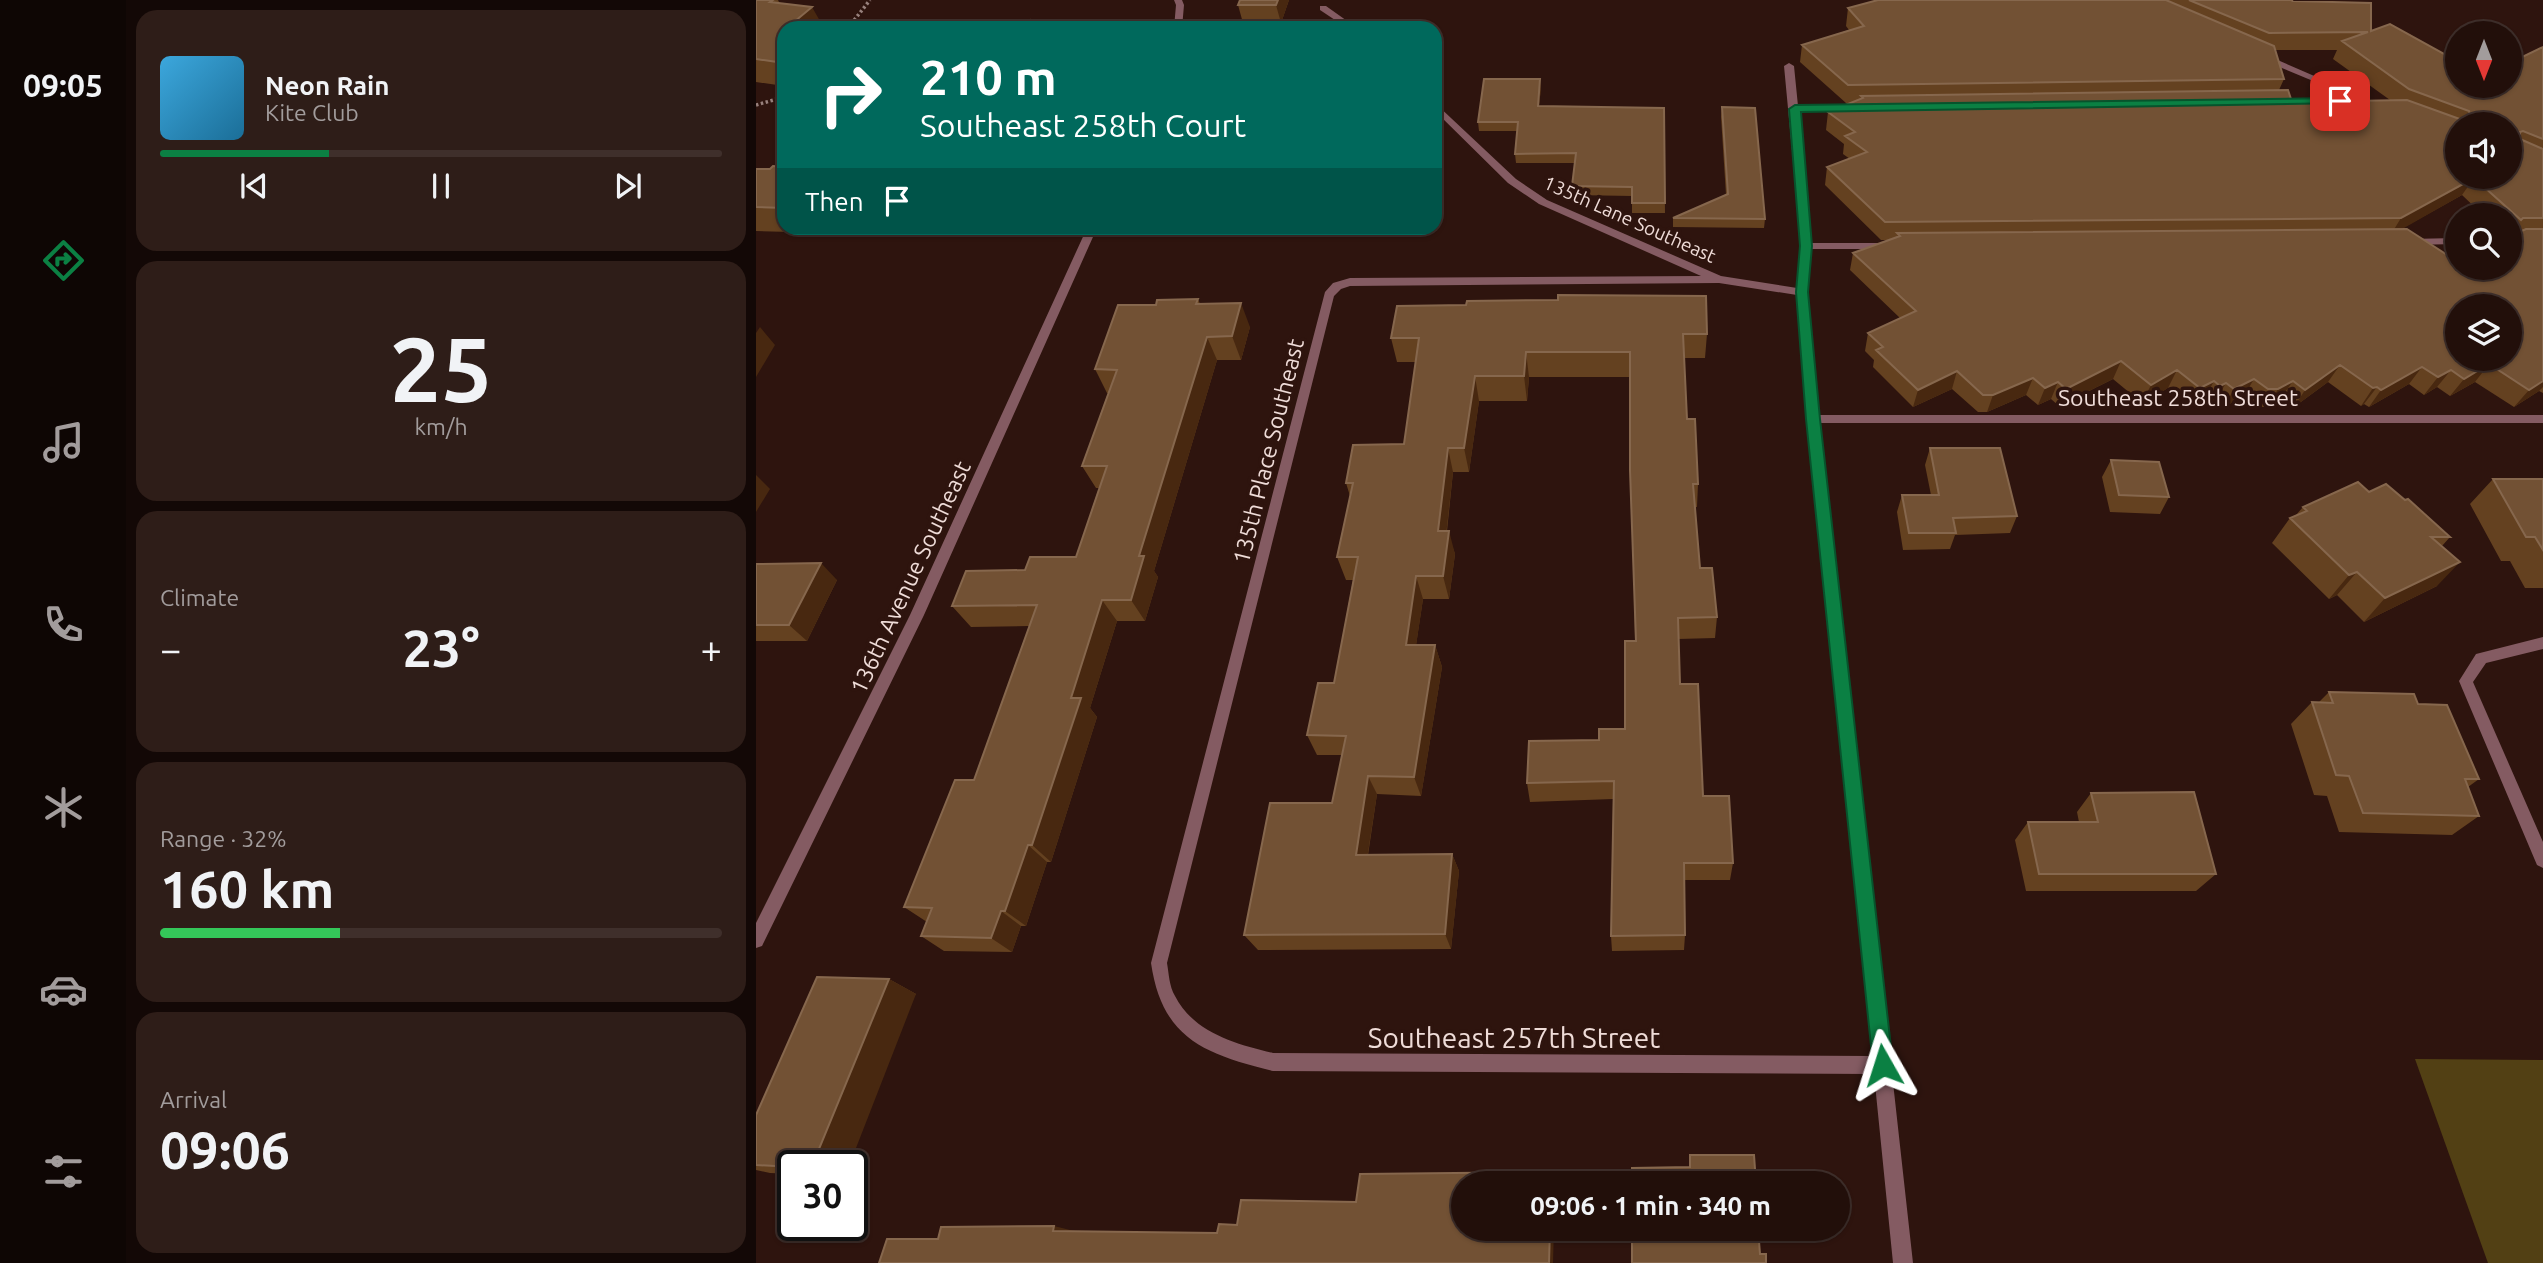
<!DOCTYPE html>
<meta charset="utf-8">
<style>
body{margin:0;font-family:Ubuntu,sans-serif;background:#2e1d18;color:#f1f3f6;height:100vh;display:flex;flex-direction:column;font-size:26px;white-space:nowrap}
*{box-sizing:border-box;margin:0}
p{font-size:23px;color:#a29c9c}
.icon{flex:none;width:38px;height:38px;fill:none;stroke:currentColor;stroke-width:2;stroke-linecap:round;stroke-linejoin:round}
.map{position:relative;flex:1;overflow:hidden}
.panel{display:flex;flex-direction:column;gap:10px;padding:10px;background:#130806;width:630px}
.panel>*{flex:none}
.banner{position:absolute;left:21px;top:21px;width:665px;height:214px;border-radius:21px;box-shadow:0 2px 5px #0004,0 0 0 2px #3f2f2b;background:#00695c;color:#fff;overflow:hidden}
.needle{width:46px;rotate:180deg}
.fabs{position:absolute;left:1689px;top:21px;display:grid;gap:14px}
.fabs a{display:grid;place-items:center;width:77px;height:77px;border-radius:50%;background:#220f0a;box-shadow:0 2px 5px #0004,0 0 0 2px #3f2f2b;font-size:35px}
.speed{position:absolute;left:21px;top:1150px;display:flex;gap:14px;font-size:35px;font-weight:700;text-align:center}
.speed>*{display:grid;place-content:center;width:91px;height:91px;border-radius:50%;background:#220f0a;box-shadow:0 2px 5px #0004,0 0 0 2px #3f2f2b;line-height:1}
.speed .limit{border:4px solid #111;border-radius:10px;background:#fff;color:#111}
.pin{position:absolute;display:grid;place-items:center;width:60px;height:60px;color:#fff;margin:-30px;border-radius:14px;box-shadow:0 4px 10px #0006}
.me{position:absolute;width:77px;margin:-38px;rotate:354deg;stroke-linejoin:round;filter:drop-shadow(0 0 5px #0008)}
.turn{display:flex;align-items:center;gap:24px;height:147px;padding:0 28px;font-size:32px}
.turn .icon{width:91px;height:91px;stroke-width:2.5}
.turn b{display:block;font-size:49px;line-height:60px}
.then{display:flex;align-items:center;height:66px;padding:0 28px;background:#0003;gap:14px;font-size:26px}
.big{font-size:52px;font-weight:700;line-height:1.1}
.panel .widget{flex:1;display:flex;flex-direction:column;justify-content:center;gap:10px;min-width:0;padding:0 24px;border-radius:21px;background:#2e1d18}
.panel .dial{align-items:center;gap:0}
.dial b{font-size:91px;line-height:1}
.song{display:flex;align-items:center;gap:21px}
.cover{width:84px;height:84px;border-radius:10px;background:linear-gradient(135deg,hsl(200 70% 55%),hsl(200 70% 35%))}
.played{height:7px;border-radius:4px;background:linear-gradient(90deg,#0b8043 30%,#3f2f2b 30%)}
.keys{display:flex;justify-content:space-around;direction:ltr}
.heat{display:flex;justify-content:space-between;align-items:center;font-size:38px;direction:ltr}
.charge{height:10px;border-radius:5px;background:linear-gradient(90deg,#34c759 32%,#3f2f2b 0)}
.trip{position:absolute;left:695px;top:1171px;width:399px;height:70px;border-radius:35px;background:#220f0a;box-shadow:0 2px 5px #0004,0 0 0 2px #3f2f2b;font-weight:700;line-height:70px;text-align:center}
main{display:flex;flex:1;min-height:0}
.menu{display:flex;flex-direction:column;width:126px;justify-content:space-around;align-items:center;background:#0e0604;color:#a29c9c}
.menu .icon{width:49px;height:49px}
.menu .selected{color:#0b8043}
.menu b{font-size:32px;color:#f1f3f6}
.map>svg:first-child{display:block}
</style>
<main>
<nav class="menu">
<b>09:05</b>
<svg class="icon selected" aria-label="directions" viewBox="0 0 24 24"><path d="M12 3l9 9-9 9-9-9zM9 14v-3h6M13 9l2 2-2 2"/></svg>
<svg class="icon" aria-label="music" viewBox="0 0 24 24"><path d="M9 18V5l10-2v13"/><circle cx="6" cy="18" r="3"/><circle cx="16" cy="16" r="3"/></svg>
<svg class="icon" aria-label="phone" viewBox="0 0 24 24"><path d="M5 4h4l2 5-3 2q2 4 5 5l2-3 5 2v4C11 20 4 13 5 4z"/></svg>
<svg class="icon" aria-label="climate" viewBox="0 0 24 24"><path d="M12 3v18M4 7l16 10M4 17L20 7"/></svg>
<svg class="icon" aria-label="car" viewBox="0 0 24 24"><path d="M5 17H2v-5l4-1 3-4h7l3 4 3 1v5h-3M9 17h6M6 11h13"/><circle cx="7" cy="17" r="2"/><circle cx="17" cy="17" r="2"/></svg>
<svg class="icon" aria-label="filters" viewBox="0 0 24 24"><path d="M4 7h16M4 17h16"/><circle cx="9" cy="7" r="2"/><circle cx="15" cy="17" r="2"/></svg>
</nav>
<section class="panel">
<div class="widget">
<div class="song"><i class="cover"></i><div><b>Neon Rain</b><p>Kite Club</p></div></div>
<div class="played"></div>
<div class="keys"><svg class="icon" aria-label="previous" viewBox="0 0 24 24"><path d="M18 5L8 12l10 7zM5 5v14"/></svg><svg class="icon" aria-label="pause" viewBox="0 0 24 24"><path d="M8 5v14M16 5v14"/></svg><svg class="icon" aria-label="next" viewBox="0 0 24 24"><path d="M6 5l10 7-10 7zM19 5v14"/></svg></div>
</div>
<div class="widget dial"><b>25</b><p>km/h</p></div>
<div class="widget"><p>Climate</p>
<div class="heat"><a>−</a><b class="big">23°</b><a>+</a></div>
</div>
<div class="widget"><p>Range · 32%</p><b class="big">160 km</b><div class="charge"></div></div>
<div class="widget"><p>Arrival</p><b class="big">09:06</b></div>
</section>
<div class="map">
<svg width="1787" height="1263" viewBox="0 0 1787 1263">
<rect width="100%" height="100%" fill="#2e140e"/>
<path fill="#524014" d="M1659,1059L1787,1060V1263H1732Z"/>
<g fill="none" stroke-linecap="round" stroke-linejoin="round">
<path stroke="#97807c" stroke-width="3.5" stroke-dasharray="2.5 2.5" stroke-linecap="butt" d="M92,28L114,0
M0,105L28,97"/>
<path fill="#845b62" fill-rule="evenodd" d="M418,0H426L428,5L426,28H418L420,5Z
M564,6H570L601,28H591L564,10Z
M1504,55H1510L1616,101L1611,104H1517V100L1520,99L1598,98L1504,59Z
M1033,63L1038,66L1042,106L1100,105L1105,108L1100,111L1042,112L1055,243H1133L1138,246L1133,249H1055L1052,292L1063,415H1787V423H1064L1157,1263H1137L1118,1074L517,1071C449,1054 406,1039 395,963L569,292L577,283L594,278L945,276L783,204L752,183L679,111V103L760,179L791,200L965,276L1041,288L1045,246L1028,66ZM963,283L1041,295L1051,419L1116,1056L517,1053C480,1044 438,1033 419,996C413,986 413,974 411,963L578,296L585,289L594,286Z
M331,228H341L168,615L6,946L0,948V923L154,615Z
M1701,238V244L1653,245L1648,242L1653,239Z
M1787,637V649L1730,663L1717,682L1787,842V868L1781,865L1703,681L1720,654Z"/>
</g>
<path fill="#644120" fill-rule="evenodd" d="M0,0H22L24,4L28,28V86L0,82Z
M484,0H533L525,23H487L482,5Z
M1122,0H1535L1615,31L1700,61L1754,86L1787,47V393L1783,391L1758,407L1719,382L1694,396L1681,387L1668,395L1653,384L1613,407L1608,404L1605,406L1572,382L1538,407L1525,398L1512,407H1502L1488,396L1468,407L1460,400L1454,403L1449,398L1435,406L1412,388L1386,403L1357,379L1303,406L1295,399L1282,405L1270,395L1231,412H1222L1196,389L1157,407L1117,367L1118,360L1109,351L1112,333L1144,318L1094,270L1097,253L1133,240H1125L1069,185L1071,167L1094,159L1087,154L1088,144L1070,130L1072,112L1095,103H1090L1044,62L1046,45L1093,30L1090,26L1092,8ZM1519,50H1581L1577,59L1634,100L1536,102L1523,90L1528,79ZM1706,195L1727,215H1754V236L1756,235L1699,260L1645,229Z
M785,88L783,106L908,108L909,213H876V196L817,195L816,186L819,163H760L759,154L761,131H723L722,122Z
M966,107L1009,219L1008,228L917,227V218L970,195L965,117Z
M28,167V228H117L113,234L0,231V169H14Z
M442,299L444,304L494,327L485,360H461L398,571L402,577L389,621H361L334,708L341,717L295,862H291L270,926H265L256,952L188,951L165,936L171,922L148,907L218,780L273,626L215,627L196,606L269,570L320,557L343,488H340L326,466L352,393H351L339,369L400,305Z
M951,334L949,358H928L931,419L942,484L941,507H939L944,568L961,617L959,638L922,639L924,684L947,796L977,863L974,880H928L929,935L928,950L856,951L855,936L857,799L774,802L771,783L843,740L869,729L879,641L874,377H773L771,401H723L713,472H697L691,531L699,554L693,599H667L660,645H679L686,667L665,796L621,794L612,855L696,854L703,871L695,949L502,950L488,935L576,803L586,755H561L551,735L578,683L597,580H590L581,557L594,496L590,483L648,444L660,362H641L635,338Z
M1174,448L1261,516L1254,533L1199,535L1194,549L1147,550L1141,512L1146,495H1175L1169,465Z
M1355,460L1413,497L1404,514L1354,512L1346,477Z
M1737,479H1787V588H1769L1754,561H1745L1714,504Z
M1613,492L1649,500L1694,537L1686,546L1681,586L1608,622L1581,595L1573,599L1516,543L1534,518L1540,515L1547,507Z
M0,564L81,580L51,641H0Z
M1573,692L1662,704L1723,779L1712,787L1723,816L1696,835L1583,832L1571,796L1558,795L1535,724L1556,702H1563Z
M1335,793L1460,874L1440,891H1270L1259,840L1272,822H1323L1321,812Z
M133,979L160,994L37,1166V1174L14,1173L0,1170V1115Z"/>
<path fill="#482810" d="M522,0H533L525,23L520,5Z
M56,7L68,28L38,22Z
M784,79L785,88L782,115V106Z
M1718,178L1706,195L1634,236L1645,218Z
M109,228H117L113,234Z
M485,303L494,327L485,360L476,336Z
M4,327L19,345L0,377V333Z
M451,337L461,360L398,571L402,577L389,621L375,600L383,556Z
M770,352L773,377L771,401L768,376Z
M1365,361L1357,379L1303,406L1310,389Z
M1733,364L1719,382L1694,396L1708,379Z
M1584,365L1572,382L1538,407L1549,390Z
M1666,367L1653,384L1613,407L1625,390Z
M1421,370L1412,388L1386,403L1395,385Z
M1695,370L1681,387L1668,395L1682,377Z
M1201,371L1196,389L1157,407L1162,390Z
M719,376L723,401L713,472L708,448Z
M1277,378L1270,395L1231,412L1237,395Z
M1498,379L1488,396L1468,407L1478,389Z
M1458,381L1449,398L1435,406L1444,388Z
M1537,381L1525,398L1512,407L1522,389Z
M1787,381V387L1783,391L1758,407L1773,390Z
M1302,382L1295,399L1282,405L1289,388Z
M1470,383L1460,400L1454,403L1464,386Z
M1621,387L1608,404L1605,406L1617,388Z
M692,448L697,472L688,554L682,531Z
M0,475L14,489L0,512Z
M693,531L699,554L693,599L687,576Z
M1704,562L1681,586L1608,622L1629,598Z
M65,563L81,580L51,641L33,625Z
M1601,572L1581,595L1573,599L1593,575Z
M660,576L667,599L657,666L650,645Z
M346,600L361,621L334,708L341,717L295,862L276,845L315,698Z
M679,645L686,667L665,796L658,777Z
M612,776L621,794L609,872L600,855Z
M272,845L291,862L270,926L249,911Z
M696,854L703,871L695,949L689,934Z
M245,911L265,926L256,952L235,938Z
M133,979L160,994L93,1166H56Z
M796,1172L799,1180V1183H795Z
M298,1226L322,1232L297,1231Z
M794,1228H798L797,1263H793Z"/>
<path fill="#725134" stroke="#86674d" stroke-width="2" fill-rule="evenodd" d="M0,0H17L14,2L56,7L38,22L141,23L138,28H28V63L0,59Z
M484,0H522L520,5H482Z
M1122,0H1410L1518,46L1528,79L1092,85L1046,45L1108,26L1092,8Z
M1433,0H1535L1537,1L1615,3V31L1634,24L1701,61V86H1754V63L1787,47V139L1767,131L1764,132V139L1787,149V218H1767L1765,220L1718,178L1645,218L1129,222L1071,167L1111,152L1089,136L1099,132L1072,112L1107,98L1105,96L1532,90L1536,102L1651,100L1712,122L1715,119L1713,111L1653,89L1586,41L1612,32L1513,33ZM1701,124H1754V177H1701Z
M275,20L289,28H270Z
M728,79H784L782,106L908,108L909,203H876V187L816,186L820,153L759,154L762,122H722Z
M966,107L999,108L1009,219L917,218L972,194Z
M17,166L28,167V208L0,207V169H14Z
M1651,229L1699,260H1701V268H1754V236L1770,229H1787V381L1773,390L1733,364L1708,379L1695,370L1682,377L1666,367L1625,390L1621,387L1617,388L1584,365L1549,390L1537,381L1522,389H1512L1498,379L1478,389L1470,383L1464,386L1458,381L1444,388L1421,370L1395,385L1365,361L1310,389L1302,382L1289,388L1277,378L1237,395H1227L1201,371L1162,390L1120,350L1127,347L1112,333L1160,311L1097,253L1144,236L1141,233ZM1701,306H1754V359H1701Z
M802,295L950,296L951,334H927L931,419H939L942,484H937L944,568H956L961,617L922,618L924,684H942L947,796H973L977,863H928L929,935L855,936L858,781L771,783L773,741L843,740V729H869V641H880L874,470V352H770L768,376H719L708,448H692L682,531H693L687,576H660L650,645H679L658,777L612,776L600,855L696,854L689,934L488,935L514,803H576L590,736L551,735L562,683H578L602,557H581L597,483H590L597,445L648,444L663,338H635L641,306L710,305L711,301L802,300Z
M442,299L440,304L485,303L476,336L451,337L383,556H388L375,600H346L315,698H325L276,845H272L249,911H245L235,938L165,936L176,908L148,907L199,780H218L281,605L196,606L210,571L269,570L274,557H320L351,466H326L361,370L339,369L362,305H400L401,300Z
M1174,448H1244L1261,516L1197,518L1200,533H1153L1146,495H1183Z
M1355,460L1403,462L1413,497L1363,495Z
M1737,479H1787V550L1779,537H1770Z
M1602,482L1613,492L1630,484L1649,500L1652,499L1694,537H1675L1704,562L1629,598L1601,572L1593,575L1534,518L1551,511L1547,507Z
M65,563L33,625H0V564Z
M1573,692L1658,694L1662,704L1691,705L1723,779H1709L1723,816L1607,813L1593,776L1580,775L1556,702L1577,703Z
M1438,792L1460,874H1283L1272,822H1342L1335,793Z
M61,977L133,979L56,1166H37V1167L0,1165V1115Z
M934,1155H998L1000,1183H876V1168L934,1167Z
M796,1172L795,1183H707V1228H794L793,1263H123L131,1239H182L185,1227L298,1226L297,1231L461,1233L463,1224L481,1225L485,1200L600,1202L604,1174Z
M876,1228H1002L1004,1254H1010V1263H876Z"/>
<path fill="#0b8043" stroke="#07532c" stroke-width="2" d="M1584,98L1588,99V103L1045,112L1056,246L1052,292L1064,419L1137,1065L1134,1072L1127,1075L1120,1072L1117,1065L1050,419L1040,292L1044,246L1033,109L1039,105Z"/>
<g text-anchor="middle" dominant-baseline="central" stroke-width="7" stroke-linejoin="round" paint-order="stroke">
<g font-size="19" fill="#efdcd8" stroke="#2e140e">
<text transform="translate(874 219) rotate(24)">135th Lane Southeast</text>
</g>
<g font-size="23" fill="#efdcd8" stroke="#2e140e">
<text x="1422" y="397">Southeast 258th Street</text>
<text transform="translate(512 451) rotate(-76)">135th Place Southeast</text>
<text transform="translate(154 577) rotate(-65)">136th Avenue Southeast</text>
</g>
<g font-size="28" fill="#efdcd8" stroke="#2e140e">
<text x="758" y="1037">Southeast 257th Street</text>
</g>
</g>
</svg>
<div class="fabs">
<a><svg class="needle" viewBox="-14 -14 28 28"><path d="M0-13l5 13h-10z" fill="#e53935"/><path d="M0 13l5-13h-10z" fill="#a29c9c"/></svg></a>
<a><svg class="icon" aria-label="sound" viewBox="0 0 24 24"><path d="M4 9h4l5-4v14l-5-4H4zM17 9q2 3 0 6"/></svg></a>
<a><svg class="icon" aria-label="search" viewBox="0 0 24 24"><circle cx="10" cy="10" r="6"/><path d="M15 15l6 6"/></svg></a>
<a><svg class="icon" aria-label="layers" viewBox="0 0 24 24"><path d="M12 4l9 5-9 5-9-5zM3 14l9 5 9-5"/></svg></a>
</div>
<div class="speed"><div class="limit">30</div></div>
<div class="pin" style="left:1584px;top:101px;background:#d93025"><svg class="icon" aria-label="arrive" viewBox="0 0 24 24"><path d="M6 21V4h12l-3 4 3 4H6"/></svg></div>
<svg class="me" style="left:1127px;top:1065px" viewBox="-20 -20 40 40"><path d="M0-17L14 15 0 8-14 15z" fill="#0b8043" stroke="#fff" stroke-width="4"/></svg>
<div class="trip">09:06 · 1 min · 340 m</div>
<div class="banner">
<div class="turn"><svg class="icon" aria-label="right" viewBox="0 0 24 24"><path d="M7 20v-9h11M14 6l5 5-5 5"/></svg><div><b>210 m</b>Southeast 258th Court</div></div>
<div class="then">Then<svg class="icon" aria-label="arrive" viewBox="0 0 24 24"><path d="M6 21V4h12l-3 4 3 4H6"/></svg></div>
</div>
</div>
</main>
